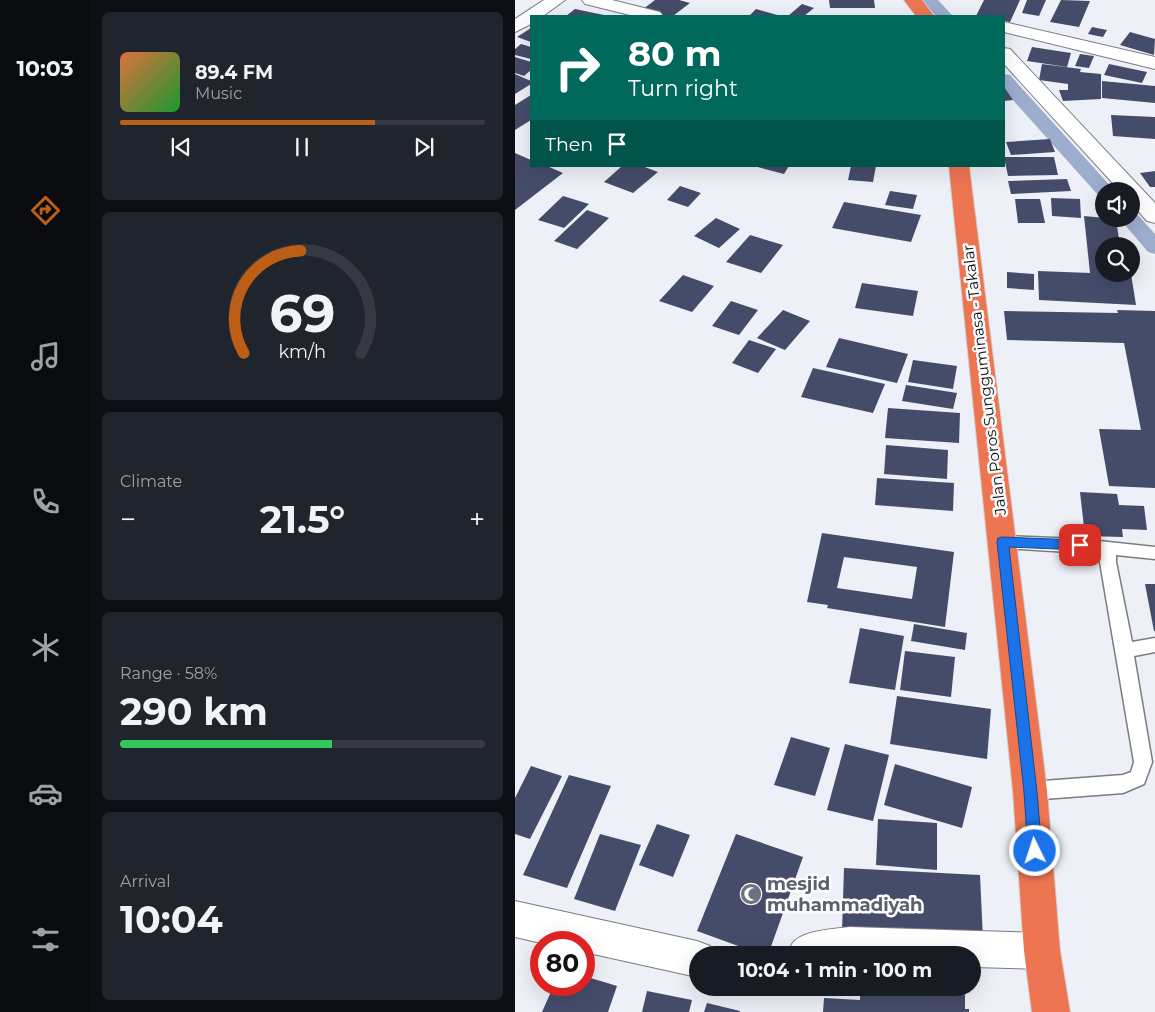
<!DOCTYPE html>
<meta charset="utf-8">
<style>
body{margin:0;font-family:Montserrat,sans-serif;background:#20242c;color:#f1f3f6;height:100vh;display:flex;flex-direction:column;font-size:19px;white-space:nowrap}
*{box-sizing:border-box;margin:0}
p{font-size:16px;color:#9ea1a6}
.icon{flex:none;width:28px;height:28px;fill:none;stroke:currentColor;stroke-width:2;stroke-linecap:round;stroke-linejoin:round}
.map{position:relative;flex:1;overflow:hidden}
.details{display:flex;flex-direction:column;gap:12px;padding:12px;background:#0d0f14;width:425px}
.details>*{flex:none}
.top-card{position:absolute;left:15px;top:15px;width:475px;height:152px;border-radius:0px;box-shadow:0 5px 20px #0002;background:#00695c;color:#fff;overflow:hidden}
.fabs{position:absolute;left:580px;top:182px;display:grid;gap:10px}
.fabs a{display:grid;place-items:center;width:45px;height:45px;border-radius:50%;background:#171b24;box-shadow:0 5px 20px #0002;font-size:25px}
.speed{position:absolute;left:15px;top:931px;display:flex;gap:10px;font-size:25px;font-weight:700;text-align:center}
.speed>*{display:grid;place-content:center;width:65px;height:65px;border-radius:50%;background:#171b24;box-shadow:0 5px 20px #0002;line-height:1}
.speed .limit{border:8px solid #d22;background:#fff;color:#111}
.pin{position:absolute;display:grid;place-items:center;width:42px;height:42px;color:#fff;margin:-21px;border-radius:10px;box-shadow:0 2px 8px #0006}
.me{position:absolute;width:55px;margin:-28px;rotate:356deg;stroke-linejoin:round;filter:drop-shadow(0 0 4px #0008)}
.turn{display:flex;align-items:center;gap:18px;height:105px;padding:0 15px;font-size:22px}
.turn .icon{width:65px;height:65px;stroke-width:2.5}
.turn b{display:block;font-size:35px;line-height:42px}
.then{display:flex;align-items:center;height:48px;padding:0 15px;background:#0003;gap:10px;font-size:19px}
.big{font-size:38px;font-weight:700;line-height:1.1}
.details .widget{flex:1;display:flex;flex-direction:column;justify-content:center;gap:8px;min-width:0;padding:0 18px;border-radius:8px;background:#20242c}
.details .dial{align-items:center;gap:0}
.dial svg{height:130px;overflow:visible;fill:none;stroke:#363941;stroke-width:7;stroke-linecap:round;text-anchor:middle}
.dial text{fill:#f1f3f6;stroke:none}
.song{display:flex;align-items:center;gap:15px}
.cover{width:60px;height:60px;border-radius:8px;background:linear-gradient(135deg,hsl(20 70% 55%),hsl(130 70% 35%))}
.played{height:5px;border-radius:2px;background:linear-gradient(90deg,#bd5e16 70%,#363941 70%)}
.keys{display:flex;justify-content:space-around;direction:ltr}
.heat{display:flex;justify-content:space-between;align-items:center;font-size:28px;direction:ltr}
.charge{height:8px;border-radius:4px;background:linear-gradient(90deg,#34c759 58%,#363941 0)}
.trip{position:absolute;left:174px;top:946px;width:292px;height:50px;border-radius:25px;background:#171b24;box-shadow:0 5px 20px #0002;font-weight:700;line-height:50px;text-align:center}
main{display:flex;flex:1;min-height:0}
.tab-bar{display:flex;flex-direction:column;width:90px;justify-content:space-around;align-items:center;background:#090b0e;color:#9ea1a6}
.tab-bar .icon{width:35px;height:35px}
.tab-bar .selected{color:#bd5e16}
.tab-bar b{font-size:22px;color:#f1f3f6}
.map>svg:first-child{display:block}
</style>
<main>
<nav class="tab-bar">
<b>10:03</b>
<svg class="icon selected" aria-label="directions" viewBox="0 0 24 24"><path d="M12 3l9 9-9 9-9-9zM9 14v-3h6M13 9l2 2-2 2"/></svg>
<svg class="icon" aria-label="music" viewBox="0 0 24 24"><path d="M9 18V5l10-2v13"/><circle cx="6" cy="18" r="3"/><circle cx="16" cy="16" r="3"/></svg>
<svg class="icon" aria-label="phone" viewBox="0 0 24 24"><path d="M5 4h4l2 5-3 2q2 4 5 5l2-3 5 2v4C11 20 4 13 5 4z"/></svg>
<svg class="icon" aria-label="climate" viewBox="0 0 24 24"><path d="M12 3v18M4 7l16 10M4 17L20 7"/></svg>
<svg class="icon" aria-label="car" viewBox="0 0 24 24"><path d="M5 17H2v-5l4-1 3-4h7l3 4 3 1v5h-3M9 17h6M6 11h13"/><circle cx="7" cy="17" r="2"/><circle cx="17" cy="17" r="2"/></svg>
<svg class="icon" aria-label="filters" viewBox="0 0 24 24"><path d="M4 7h16M4 17h16"/><circle cx="9" cy="7" r="2"/><circle cx="15" cy="17" r="2"/></svg>
</nav>
<section class="details">
<div class="widget">
<div class="song"><i class="cover"></i><div><b>89.4 FM</b><p>Music</p></div></div>
<div class="played"></div>
<div class="keys"><svg class="icon" aria-label="previous" viewBox="0 0 24 24"><path d="M18 5L8 12l10 7zM5 5v14"/></svg><svg class="icon" aria-label="pause" viewBox="0 0 24 24"><path d="M8 5v14M16 5v14"/></svg><svg class="icon" aria-label="next" viewBox="0 0 24 24"><path d="M6 5l10 7-10 7zM19 5v14"/></svg></div>
</div>
<div class="widget dial"><svg viewBox="0 0 100 80">
<path d="M14 69A42 42 0 1 1 86 69"/>
<path d="M14 69A42 42 0 0 1 49 6" stroke="#bd5e16"/>
<text x="50" y="56" font-size="32" font-weight="700">69</text>
<text x="50" y="72" font-size="11">km/h</text>
</svg></div>
<div class="widget"><p>Climate</p>
<div class="heat"><a>−</a><b class="big">21.5°</b><a>+</a></div>
</div>
<div class="widget"><p>Range · 58%</p><b class="big">290 km</b><div class="charge"></div></div>
<div class="widget"><p>Arrival</p><b class="big">10:04</b></div>
</section>
<div class="map">
<svg width="640" height="1012" viewBox="0 0 640 1012">
<rect width="100%" height="100%" fill="#eef0f7"/>
<g fill="none" stroke-linecap="round" stroke-linejoin="round">
<path fill="#9dadce" fill-rule="evenodd" d="M406,0H423L438,16H421Z
M489,74L495,75L600,191H589V197L583,195L489,90Z
M616,213L622,214L640,234V254L633,252L605,219H616Z"/>
</g>
<path fill="#454c6a" fill-rule="evenodd" d="M140,0H164L175,3L158,16H150L127,10Z
M314,0H359L360,8H315Z
M469,0H505L495,22L489,21V16H461Z
M512,0H531L524,16L507,13Z
M546,0L575,1L564,27L535,22Z
M287,4L299,8L289,16H273Z
M60,9L89,15L88,16H51Z
M241,9L266,16H234Z
M577,27L592,30L588,37L573,34Z
M16,28V42L2,37Z
M615,32L640,39L639,55L605,45Z
M6,44L16,47V59L0,55V49Z
M517,47L556,53L552,67L512,61Z
M565,54L579,56L574,68L560,66Z
M0,57L16,62V70L9,76L0,73Z
M527,64L566,69L565,72L586,74V99L548,101L544,90H553V84L524,80Z
M594,64L632,72L627,83L589,75Z
M0,74L16,81V84L0,94Z
M587,81L640,86V103L587,98Z
M489,87L498,100L489,101Z
M16,95V120L0,130V105Z
M596,115L640,117V139L598,136Z
M535,139L540,152L496,155L491,142Z
M0,153L16,160V166H32L48,173L0,210Z
M489,157H539L543,175L493,176Z
M107,166H127L143,172L118,193L89,182Z
M239,166H274L269,174Z
M336,166H361L358,182L333,180Z
M640,171V187H635L625,173Z
M552,179L556,191L496,194L493,181Z
M165,186L186,193L173,207L152,200Z
M375,191L402,195L398,209L370,205Z
M48,196L74,204L49,228L23,220Z
M536,198L565,199L566,218L537,216Z
M500,199H525L530,223H503Z
M329,202L406,215L396,242L317,228Z
M72,210L94,218L62,249L39,241Z
M569,216L601,219L605,246H589V274H616L621,305L524,300L523,271L575,273Z
M201,218L225,229L204,248L179,236Z
M235,235L268,245L246,273L211,262Z
M492,272L519,274V290L492,288Z
M168,275L199,286L177,312L144,301Z
M347,283L403,291L398,316L340,308Z
M216,301L243,310L224,335L197,326Z
M268,310L295,321L270,350L242,338Z
M602,310L640,311V488L594,486L584,429L626,430L609,343L492,340L489,311L603,313Z
M324,338L393,354L382,383L311,367Z
M234,340L261,349L243,373L217,363Z
M398,360L442,366L438,389L393,382Z
M298,368L370,384L358,413L286,397Z
M391,385L442,393L438,409L387,401Z
M373,408L445,413L444,443L370,438Z
M371,445L433,450L432,479L369,474Z
M362,478L439,483L438,511L360,505Z
M565,492L602,494L604,505L629,506L632,530L607,529L608,537L570,536Z
M307,533L439,552L430,627L312,608L313,605L292,602ZM329,557L402,567L397,599L322,588Z
M630,584H640V631H639Z
M399,624L452,633L450,650L396,641Z
M345,628L389,636L380,690L334,683Z
M390,651L440,657L436,697L385,690Z
M382,696L476,709L472,759L375,744Z
M276,737L315,748L300,796L259,785Z
M330,744L374,755L358,821L312,810Z
M380,764L457,787L447,828L369,805Z
M16,766L47,776L15,839L0,834V798Z
M54,775L96,786L52,888L8,875Z
M363,819L422,823V870L361,865Z
M142,824L175,835L158,877L124,865Z
M85,834L126,845L100,911L59,899Z
M221,834L288,857L253,955H248L182,931Z
M329,868L465,875L468,939L327,931Z
M69,976L102,986L93,1012H27L39,985H69Z
M345,988H450V1009H454V1012H308L309,998L345,1000Z
M132,991L177,1000L174,1012H127Z
M192,1003L225,1011V1012H189Z"/>
<g fill="none" stroke-linecap="round" stroke-linejoin="round">
<g stroke="#7a7c82" stroke-width="3">
<path id="lane" d="M487,536L565,539L640,547V559L601,555V562L617,642L640,638V652L619,656L637,762L629,784L608,793L515,800L509,797L506,791L509,785L515,782L608,775L616,772L619,762L585,562L586,554L487,548L482,546L479,542L482,538Z"/>
</g>
<g stroke="#7a7c82" stroke-width="2">
<path id="street" d="M29,0H50L28,16H16V24L0,32V19Z
M67,0H97L145,12L148,16H119L70,4Z
M489,22L640,57V69L489,32Z
M489,48L495,49L640,203V223L632,221L616,203V191H605L489,64Z
M0,901L182,941L195,946L199,955H182V977L69,952V942L26,943L0,937Z
M335,927L527,933L540,938L545,951L540,964L527,969L458,967V955H273C274,952 275,947 277,944C286,930 320,929 335,927Z"/>
</g>
<g stroke="#cfcfcf" stroke-width="2">
<path id="highway" d="M389,0H407L419,16H401Z
M434,166H454L532,791L545,951L555,1012H517L509,951L498,791Z"/>
</g>
<use href="#lane" fill="#fff" fill-rule="evenodd"/>
<use href="#street" fill="#fff" fill-rule="evenodd"/>
<use href="#highway" fill="#ed7552" fill-rule="evenodd"/>
</g>
<path fill="#1a73e8" stroke="#114b97" d="M487,537L565,540L569,541L571,545L569,548L565,550L494,547L522,792L527,851L525,856L520,858L515,856L513,851L509,792L482,542L483,538Z"/>
<defs>
<g id="mosque-disc" transform="scale(1.125)"><circle r="9.5" fill="#6b7280" stroke="#fdfdff"/><path d="M3.5-4.9A6 6 0 1 0 3.5 4.9A5 5 0 1 1 3.5-4.9Z" fill="#fff"/></g>
</defs>
<g fill-rule="evenodd">
<use href="#mosque-disc" x="236" y="894"/>
</g>
<g text-anchor="middle" dominant-baseline="central" stroke-width="5" stroke-linejoin="round" paint-order="stroke">
<g font-size="15" fill="#0e0e11" stroke="#fdfdff">
<text transform="translate(469 380) rotate(-97)">Jalan Poros Sungguminasa - Takalar</text>
</g>
<g font-size="18" font-weight="bold" fill="#5b616d" stroke="#fdfdff" text-anchor="start">
<text x="252" y="884">mesjid<tspan x="252" dy="21">muhammadiyah</tspan></text>
</g>
</g>
</svg>
<div class="fabs">
<a><svg class="icon" aria-label="sound" viewBox="0 0 24 24"><path d="M4 9h4l5-4v14l-5-4H4zM17 9q2 3 0 6"/></svg></a>
<a><svg class="icon" aria-label="search" viewBox="0 0 24 24"><circle cx="10" cy="10" r="6"/><path d="M15 15l6 6"/></svg></a>
</div>
<div class="speed"><div class="limit">80</div></div>
<div class="pin" style="left:565px;top:545px;background:#d93025"><svg class="icon" aria-label="arrive" viewBox="0 0 24 24"><path d="M6 21V4h12l-3 4 3 4H6"/></svg></div>
<svg class="me" style="left:520px;top:851px" viewBox="-20 -20 40 40"><circle r="17" fill="#1a73e8" stroke="#fff" stroke-width="3"/><path d="M0-11L8 9 0 5-8 9z" fill="#fff"/></svg>
<div class="trip">10:04 · 1 min · 100 m</div>
<div class="top-card">
<div class="turn"><svg class="icon" aria-label="right" viewBox="0 0 24 24"><path d="M7 20v-9h11M14 6l5 5-5 5"/></svg><div><b>80 m</b>Turn right</div></div>
<div class="then">Then<svg class="icon" aria-label="arrive" viewBox="0 0 24 24"><path d="M6 21V4h12l-3 4 3 4H6"/></svg></div>
</div>
</div>
</main>
